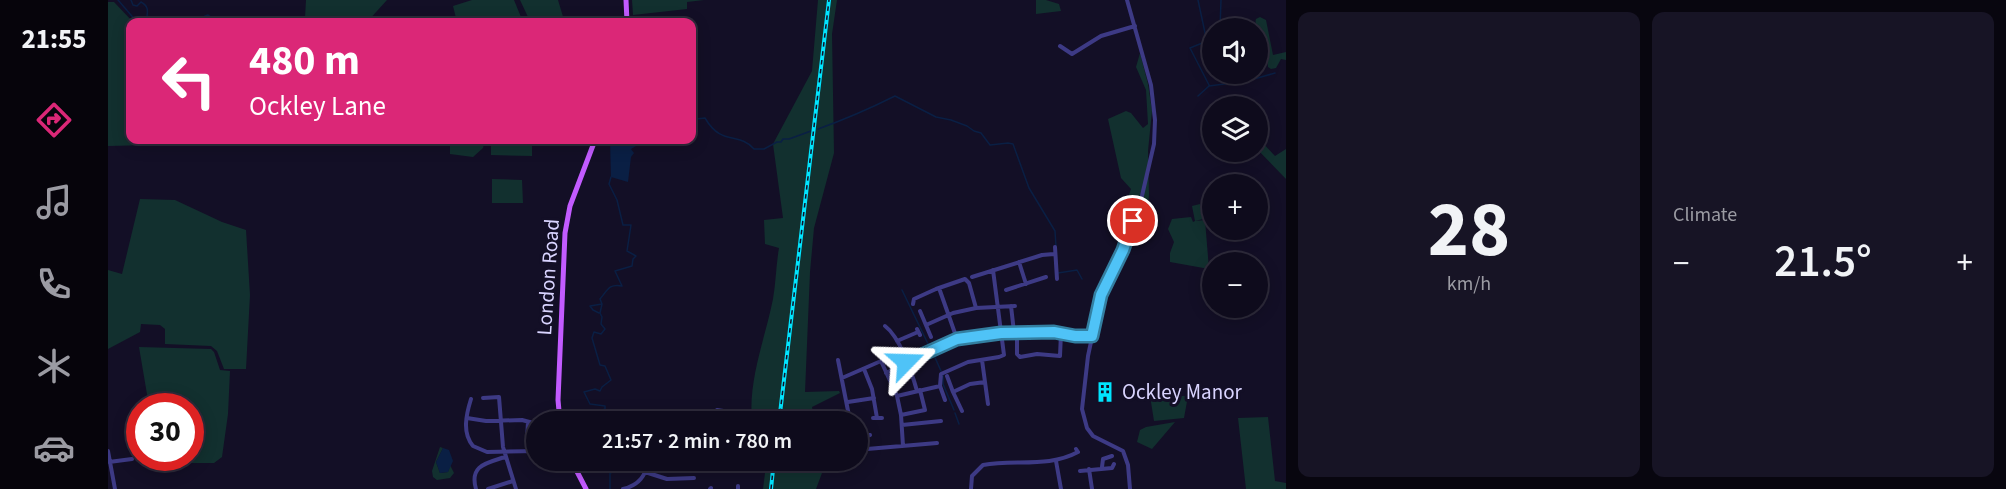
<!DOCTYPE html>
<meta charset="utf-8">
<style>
body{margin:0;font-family:"Source Sans 3",sans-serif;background:#171425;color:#f1f3f6;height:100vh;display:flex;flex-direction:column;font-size:22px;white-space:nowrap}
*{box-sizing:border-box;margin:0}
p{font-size:20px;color:#9b9ba3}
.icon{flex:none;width:33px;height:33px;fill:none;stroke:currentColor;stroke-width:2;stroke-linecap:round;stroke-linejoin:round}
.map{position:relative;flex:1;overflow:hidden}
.sheet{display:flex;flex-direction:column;gap:12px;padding:12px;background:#08060f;width:720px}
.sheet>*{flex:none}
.banner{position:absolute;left:18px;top:18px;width:570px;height:126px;border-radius:12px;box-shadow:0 3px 15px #0003,0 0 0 2px #2e2b3b;background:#db2777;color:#fff;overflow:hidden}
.buttons{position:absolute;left:1094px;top:18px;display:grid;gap:12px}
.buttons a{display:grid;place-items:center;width:66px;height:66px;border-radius:50%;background:#0e0b1c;box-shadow:0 3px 15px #0003,0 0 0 2px #2e2b3b;font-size:30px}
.speed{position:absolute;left:18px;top:393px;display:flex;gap:12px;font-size:30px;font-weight:700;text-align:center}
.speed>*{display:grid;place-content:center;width:78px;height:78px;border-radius:50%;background:#0e0b1c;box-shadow:0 3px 15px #0003,0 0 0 2px #2e2b3b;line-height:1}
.speed .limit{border:9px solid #d22;background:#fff;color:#111}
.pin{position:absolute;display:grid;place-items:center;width:51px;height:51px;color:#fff;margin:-26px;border:3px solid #fff;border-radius:50%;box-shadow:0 2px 6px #0007}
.me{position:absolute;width:66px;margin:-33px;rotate:68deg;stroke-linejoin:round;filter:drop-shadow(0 0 4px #0008)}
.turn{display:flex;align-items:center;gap:21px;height:126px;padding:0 24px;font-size:27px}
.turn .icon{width:78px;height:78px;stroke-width:2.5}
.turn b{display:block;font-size:42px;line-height:51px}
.big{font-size:45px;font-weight:600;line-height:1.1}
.sheet .widget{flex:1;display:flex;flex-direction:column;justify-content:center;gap:9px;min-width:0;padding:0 21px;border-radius:12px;background:#171425}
.sheet .dial{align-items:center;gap:0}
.dial b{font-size:78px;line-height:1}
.heat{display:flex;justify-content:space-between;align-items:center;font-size:33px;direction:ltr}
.sheet .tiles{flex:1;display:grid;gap:12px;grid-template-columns:repeat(2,1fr)}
.trip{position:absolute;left:418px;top:411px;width:342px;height:60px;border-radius:30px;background:#0e0b1c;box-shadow:0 3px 15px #0003,0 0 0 2px #2e2b3b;font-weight:600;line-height:60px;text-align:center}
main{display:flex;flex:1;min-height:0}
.tabs{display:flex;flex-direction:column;width:108px;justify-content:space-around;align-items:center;background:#06040b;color:#9b9ba3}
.tabs .icon{width:42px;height:42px}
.tabs .selected{color:#db2777}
.tabs b{font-size:27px;color:#f1f3f6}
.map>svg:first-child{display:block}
</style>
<main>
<nav class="tabs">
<b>21:55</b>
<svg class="icon selected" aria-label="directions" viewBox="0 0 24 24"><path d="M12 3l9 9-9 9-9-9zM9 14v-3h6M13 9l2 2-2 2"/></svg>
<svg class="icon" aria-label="music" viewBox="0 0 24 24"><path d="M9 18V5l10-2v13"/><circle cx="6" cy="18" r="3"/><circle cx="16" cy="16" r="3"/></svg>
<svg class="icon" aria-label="phone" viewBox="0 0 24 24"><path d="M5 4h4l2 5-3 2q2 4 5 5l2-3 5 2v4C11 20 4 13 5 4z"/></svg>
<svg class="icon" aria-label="climate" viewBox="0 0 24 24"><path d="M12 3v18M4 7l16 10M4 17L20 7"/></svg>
<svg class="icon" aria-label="car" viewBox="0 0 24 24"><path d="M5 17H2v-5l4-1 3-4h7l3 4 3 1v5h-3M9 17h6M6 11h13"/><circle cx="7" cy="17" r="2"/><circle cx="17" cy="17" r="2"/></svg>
</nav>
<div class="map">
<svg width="1178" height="489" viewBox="0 0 1178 489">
<rect width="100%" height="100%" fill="#130f26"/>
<path fill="#12302f" d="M198,0H279L259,22H200L197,18Z
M364,0H406L415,22H349L345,6Z
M412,0H450L456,20L497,19L506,22H428L429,20L420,17Z
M524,0H596L579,2V9L525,15Z
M710,0H729L724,34L726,153L706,228L702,272L697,392L731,391L732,393L704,407L707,421H714H644C640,380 657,339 665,299C668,282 668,265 671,248L657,244L656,220L675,218L665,144L704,71Z
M928,0H938L951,4L953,11L928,14Z
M0,2H6L25,22H22V140H138L128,143L0,146Z
M1152,17L1158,20L1165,55L1178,52V60L1173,59L1168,68L1163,69L1160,67C1160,54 1145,28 1148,19Z
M1032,53L1040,84L1044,111L1040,151L1041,195L1038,224L1031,235L1023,241L1022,247L1014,257L1008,272L1018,245L1015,236L1022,221L1014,215L1023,189L1013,178L1000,119L1018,111L1023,113L1035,128L1040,124L1038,90L1028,67Z
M1149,137L1167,156L1178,149V179L1149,149Z
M140,140H275L276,146Z
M342,140H377L375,148L365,157L342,154Z
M383,140H424V156L383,155Z
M384,179L414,180L415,203H384Z
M32,199L67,200L114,222L138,230L142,295L138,369H116L109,351L103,346L57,344V329L52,325L33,324L32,332L0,349V270L14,274Z
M1092,204L1095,219L1087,221L1097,220L1101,269L1062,262V253L1066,242L1060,229L1064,219L1083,217L1085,222L1087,221L1084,206Z
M31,347L103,349L106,352L112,370L122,371L120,414L114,457L106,463H81L82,406H41Z
M1070,396H1080L1076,418L1046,421L1043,402L1045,399Z
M1160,417L1167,481L1178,483V489H1138L1130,418Z
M1067,422L1044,449L1029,442L1032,430L1038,427Z
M332,447L335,448L328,462L332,473L340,472L342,465L346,473L342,478L329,480L325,477L324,471Z
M648,461V460L721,461L717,465L708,489H655L658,465L649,466Z"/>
<path fill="#0a1f44" d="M502,140H538L523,149L526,153L523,157L520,182L503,177Z
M335,448L341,450L345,461L340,472L332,473L328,462Z"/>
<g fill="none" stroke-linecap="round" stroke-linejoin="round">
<path stroke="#0a1f44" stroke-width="1.5" d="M10,0L29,22
M23,0L25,5L29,6L33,2C40,6 40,10 39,16L51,22
M1090,0L1099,42
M62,22H73
M93,22L97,16L100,15L103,17L105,22
M111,22L117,19H123L124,22
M1112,28L1113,0
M1101,85L1082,48L1104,39
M1090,96L1101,86L1139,81L1167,73
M584,122L588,119L597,118C614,147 630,131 646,149H656L669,142H673L675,139H681L703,131
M710,129C738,119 761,109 787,96L828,117L843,120L859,126L866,131L873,133L882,145L900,143L905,144L921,188L947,231L948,247
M950,273L969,270L974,279
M794,290L822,348
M491,313L485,310L482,306L494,304
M825,353L833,371
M835,374V384L846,410
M847,413L851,424
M487,422L492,411L497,409V406L482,404L476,392L487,389L492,391L494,387L503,380L497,366L492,365L484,338L486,332L493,334L497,329L493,324L494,317L492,313L494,304L492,299C499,291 501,283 514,286L507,271L524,266L525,259L528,256L519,251L523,225H515L509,200L501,184L503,177
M502,489V473L508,471L511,460"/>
<path stroke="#3d3a85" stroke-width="4" d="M1019,0L1043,85L1047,120L1046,144L1033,200L1015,250L993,295L980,356L974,409L979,428L985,436L1015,451L1020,465L1022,489
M952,46L964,54L993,36L1027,26
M947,247L949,279
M911,262L918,284
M864,277L934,255L946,254
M831,288L849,339
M898,290L938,277
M805,304L806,299L828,289L857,279L861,283L868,308
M903,306L906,332
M812,311L823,337
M818,325L845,313L868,308L907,306
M777,326C792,337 804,373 809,391
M809,329L812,335
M909,332V354L912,357L929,354L952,356L953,333
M789,341L810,332
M730,360L742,421
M874,360L880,404
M756,369L764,389L769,418
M778,373L849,339L906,332H946L967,336H984
M839,376L845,392
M734,378L773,361L789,396L793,415L795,446
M832,386L837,400
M789,396L832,386L833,374L860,362L891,357L896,355L885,270
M375,398L391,397L395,447L408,489
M363,399C358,415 354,433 365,446L379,452L429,451
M740,402L766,398
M609,410L635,414L636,422
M854,411L845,392L862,384L877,382
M793,415L817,410L812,390
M359,418L378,421L414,420L429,424
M765,418H774
M614,422L615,412
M794,425L833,421
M419,439L420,422
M750,447L759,449L829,443
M755,448V437L762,435
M0,451L7,489
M521,460V461
M948,461L953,489
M1,462L24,459
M994,467L995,459L1004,456
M981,469L984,489
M972,471L1004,468L1006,464
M537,472L559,479L586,478
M630,486V489
M368,489C361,465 379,463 397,457
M380,489L405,481
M515,489C532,485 536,476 543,460
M602,489L603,488
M863,489L864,476L875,465C908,459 940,468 970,452L968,449"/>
<path stroke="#c25bff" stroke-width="5" d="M518,0L519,22
M452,422L450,400L457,233L462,206L487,140
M463,460L478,489"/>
<g stroke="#00e5ff" stroke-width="4">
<path id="rail" d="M671,422L721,0
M663,489L666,460"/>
</g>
<use href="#rail" stroke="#130f26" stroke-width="1.5" stroke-dasharray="4.5" stroke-linecap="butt"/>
</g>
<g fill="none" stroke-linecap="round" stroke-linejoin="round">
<g stroke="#337fa1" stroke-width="15">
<path id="route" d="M798,362L849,339L893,333L946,332L967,336H984L993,295L1015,250L1025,221"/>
</g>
<use href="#route" stroke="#4fc3f7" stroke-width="10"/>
</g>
<defs>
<g id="building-bare" transform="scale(1.62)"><path d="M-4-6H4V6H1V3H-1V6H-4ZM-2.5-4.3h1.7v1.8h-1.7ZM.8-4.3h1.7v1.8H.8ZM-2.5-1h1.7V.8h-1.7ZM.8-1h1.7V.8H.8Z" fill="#00e5ff" stroke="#130f26" stroke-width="2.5" paint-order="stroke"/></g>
</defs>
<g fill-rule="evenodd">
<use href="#building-bare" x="997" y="392"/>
</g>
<g text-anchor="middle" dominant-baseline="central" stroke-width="6" stroke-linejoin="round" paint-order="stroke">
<g font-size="21" fill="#d9d4ff" stroke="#130f26">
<text transform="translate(440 277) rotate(-86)">London Road</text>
</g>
<g font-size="21" fill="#d9d4ff" stroke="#130f26" text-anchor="start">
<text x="1014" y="392">Ockley Manor</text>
</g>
</g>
</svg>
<div class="buttons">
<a><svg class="icon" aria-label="sound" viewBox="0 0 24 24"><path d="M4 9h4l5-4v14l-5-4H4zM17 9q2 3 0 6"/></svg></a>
<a><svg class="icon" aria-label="layers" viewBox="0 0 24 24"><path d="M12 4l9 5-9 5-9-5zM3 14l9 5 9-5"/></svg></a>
<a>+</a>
<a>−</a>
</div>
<div class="speed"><div class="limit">30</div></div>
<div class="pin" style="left:1025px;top:221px;background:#d93025"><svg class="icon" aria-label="arrive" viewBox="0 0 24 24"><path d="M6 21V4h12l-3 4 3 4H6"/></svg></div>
<svg class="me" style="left:798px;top:362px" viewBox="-20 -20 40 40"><path d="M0-17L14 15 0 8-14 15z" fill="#4fc3f7" stroke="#fff" stroke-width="4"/></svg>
<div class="trip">21:57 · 2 min · 780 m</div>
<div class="banner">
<div class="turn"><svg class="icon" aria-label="left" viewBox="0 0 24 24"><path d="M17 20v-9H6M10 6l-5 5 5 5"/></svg><div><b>480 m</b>Ockley Lane</div></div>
</div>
</div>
<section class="sheet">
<div class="tiles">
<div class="widget dial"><b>28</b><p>km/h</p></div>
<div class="widget"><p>Climate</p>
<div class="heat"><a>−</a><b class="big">21.5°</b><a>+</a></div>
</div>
</div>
</section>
</main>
